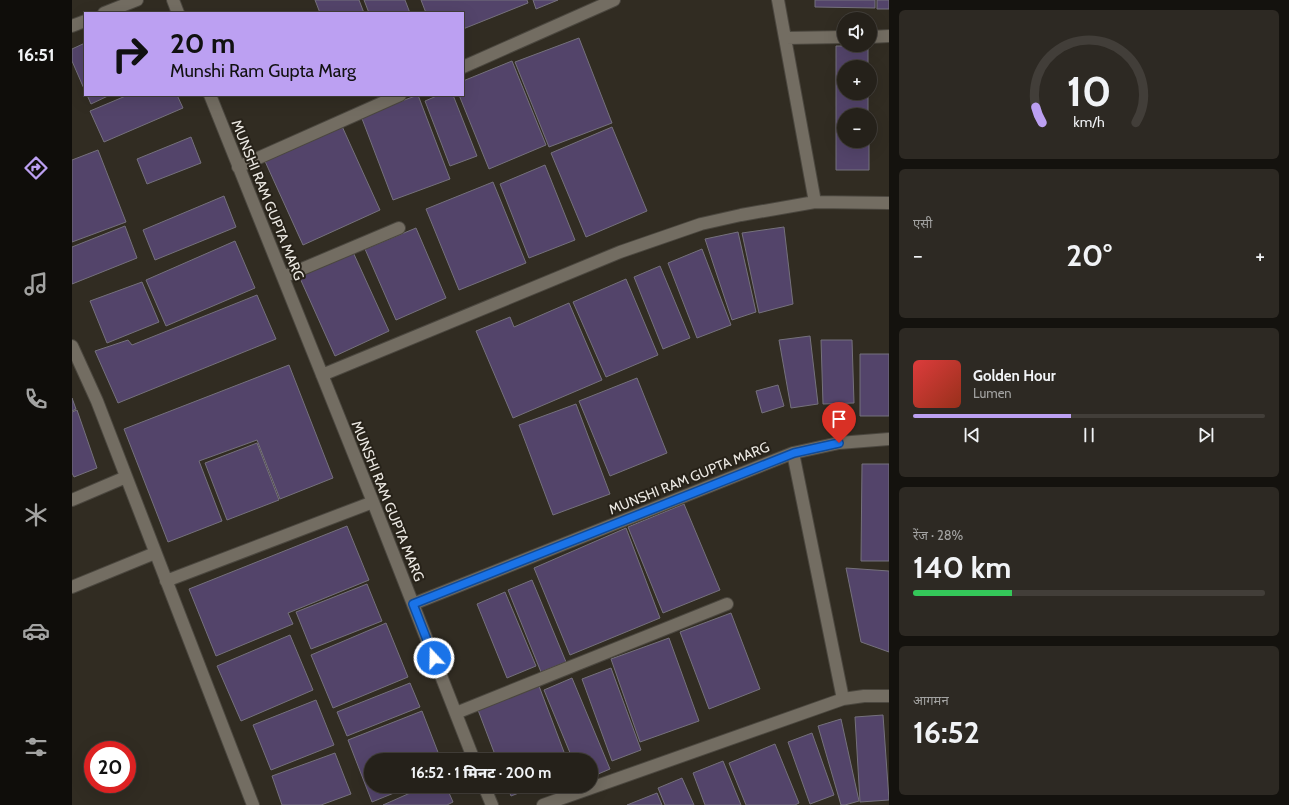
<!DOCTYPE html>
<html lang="hi">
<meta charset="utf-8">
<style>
body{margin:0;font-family:Cabin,"Noto Sans Devanagari",sans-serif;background:#2d2923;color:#f1f3f6;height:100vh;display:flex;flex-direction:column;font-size:15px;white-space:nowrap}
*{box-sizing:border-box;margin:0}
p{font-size:13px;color:#a3a3a2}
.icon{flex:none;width:22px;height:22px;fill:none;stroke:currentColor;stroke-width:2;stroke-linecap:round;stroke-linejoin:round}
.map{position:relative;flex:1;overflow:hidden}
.details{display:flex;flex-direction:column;gap:10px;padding:10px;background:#14120e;width:400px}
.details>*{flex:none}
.banner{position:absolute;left:12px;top:12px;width:380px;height:84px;border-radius:0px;box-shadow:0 4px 16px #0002,0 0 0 1px #423e39;background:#bca0f2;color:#111;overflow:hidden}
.fabs{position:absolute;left:765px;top:12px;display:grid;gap:8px}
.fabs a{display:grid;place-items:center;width:40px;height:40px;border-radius:50%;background:#25211a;box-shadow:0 4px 16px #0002,0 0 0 1px #423e39;font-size:20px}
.speed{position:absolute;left:12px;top:741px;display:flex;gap:8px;font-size:20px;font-weight:700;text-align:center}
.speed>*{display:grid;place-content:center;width:52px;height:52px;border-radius:50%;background:#25211a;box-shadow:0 4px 16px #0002,0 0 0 1px #423e39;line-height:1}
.speed .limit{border:6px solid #d22;background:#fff;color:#111}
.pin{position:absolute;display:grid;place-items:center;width:34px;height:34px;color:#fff;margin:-41px -17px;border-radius:50% 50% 50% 0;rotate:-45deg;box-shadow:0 0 4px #0007}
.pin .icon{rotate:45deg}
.me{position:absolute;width:44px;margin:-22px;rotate:339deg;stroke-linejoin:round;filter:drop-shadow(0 0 3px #0008)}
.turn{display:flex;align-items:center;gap:14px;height:84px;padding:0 20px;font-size:18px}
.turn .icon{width:52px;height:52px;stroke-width:2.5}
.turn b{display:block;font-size:28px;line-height:34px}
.big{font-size:30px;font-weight:800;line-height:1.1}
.details .tile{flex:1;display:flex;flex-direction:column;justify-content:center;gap:6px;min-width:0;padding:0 14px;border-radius:6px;background:#2d2923}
.details .dial{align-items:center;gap:0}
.dial svg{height:104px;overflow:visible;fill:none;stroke:#423e39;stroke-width:7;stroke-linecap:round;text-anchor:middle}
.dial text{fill:#f1f3f6;stroke:none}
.song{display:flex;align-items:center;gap:12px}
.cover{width:48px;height:48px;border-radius:6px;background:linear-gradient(135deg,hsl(0 70% 55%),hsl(10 70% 35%))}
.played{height:4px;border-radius:2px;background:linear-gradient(90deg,#bca0f2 45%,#423e39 45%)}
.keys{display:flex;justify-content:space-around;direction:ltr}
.heat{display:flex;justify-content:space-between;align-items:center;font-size:22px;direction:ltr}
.charge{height:6px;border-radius:3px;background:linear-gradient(90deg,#34c759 28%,#423e39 0)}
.trip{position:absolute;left:292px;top:753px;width:234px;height:40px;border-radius:20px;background:#25211a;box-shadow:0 4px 16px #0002,0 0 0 1px #423e39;font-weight:800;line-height:40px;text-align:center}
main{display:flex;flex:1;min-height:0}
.tab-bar{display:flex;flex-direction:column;width:72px;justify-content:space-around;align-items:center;background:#0f0d0a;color:#a3a3a2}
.tab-bar .icon{width:28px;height:28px}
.tab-bar .on{color:#bca0f2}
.tab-bar b{font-size:18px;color:#f1f3f6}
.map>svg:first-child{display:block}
</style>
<main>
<nav class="tab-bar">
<b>16:51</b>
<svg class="icon on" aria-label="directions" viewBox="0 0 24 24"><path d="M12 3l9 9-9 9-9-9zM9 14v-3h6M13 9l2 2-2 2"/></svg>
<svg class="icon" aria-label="music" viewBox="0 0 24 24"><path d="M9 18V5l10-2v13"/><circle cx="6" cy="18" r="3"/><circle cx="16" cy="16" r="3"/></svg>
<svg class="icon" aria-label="phone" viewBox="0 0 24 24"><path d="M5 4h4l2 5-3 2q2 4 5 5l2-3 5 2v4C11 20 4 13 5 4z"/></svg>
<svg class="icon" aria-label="climate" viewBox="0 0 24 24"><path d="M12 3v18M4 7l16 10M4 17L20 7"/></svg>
<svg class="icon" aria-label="car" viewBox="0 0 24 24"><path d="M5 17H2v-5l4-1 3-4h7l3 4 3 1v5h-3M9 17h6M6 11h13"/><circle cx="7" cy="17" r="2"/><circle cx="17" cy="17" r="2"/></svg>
<svg class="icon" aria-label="filters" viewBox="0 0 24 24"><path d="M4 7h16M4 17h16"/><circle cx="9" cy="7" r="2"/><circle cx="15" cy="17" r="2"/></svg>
</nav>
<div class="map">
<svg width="817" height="805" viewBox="0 0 817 805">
<rect width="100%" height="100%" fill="#312c22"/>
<path fill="#53446a" stroke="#75717c" d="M243,0H287L292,13H248Z
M292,0H333L338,13H297Z
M349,0H455L456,3L391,29V13H354Z
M461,0H486L464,9Z
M743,0H803V8L743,7Z
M805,0H817V9H805Z
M507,38L540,123L477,147L443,62Z
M13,43V91L0,61V49Z
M764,46H796V67H772V93H796V115H772V141H797V170H764Z
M440,61L474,145L417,169L387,95H391V81Z
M15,95H38L19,104Z
M56,95H105L111,108L32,142L18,111Z
M346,95L378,179L321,200L289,116Z
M367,95H381L405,156L378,166L353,101Z
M269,124L308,210L231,245L192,159Z
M540,127L575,211L514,237L479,153Z
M119,137L129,163L75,184L65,159Z
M26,150L54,222L0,242V160Z
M473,165L503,240L457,258L428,184Z
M421,182L454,263L387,290L354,209Z
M152,196L164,227L83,260L71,230Z
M53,226L65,258L0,284V247Z
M712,227L721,304L687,313L670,233Z
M344,228L374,298L324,320L293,249Z
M666,232L684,312L660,320L633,239Z
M163,241L183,288L94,326L74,280Z
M630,249L659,325L625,338L596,263Z
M281,252L317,331L263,356L227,276Z
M588,266L618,338L591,349L562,277Z
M554,279L586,355L534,377L501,302Z
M70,282L87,322L35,343L18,301Z
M185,295L204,339L46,403L23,351L56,340L60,345Z
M497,303L530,380L441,418L404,331L438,317L442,327Z
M738,336L746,404L719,408L707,340Z
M749,340H780L782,403L751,404Z
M788,354H817V416H788Z
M217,365L261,478L208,499L185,440L127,461L150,521L96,542L52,429Z
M565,378L595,453L538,476L507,401Z
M706,385L712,406L690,413L684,391Z
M0,398L4,409L0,411Z
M504,404L538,494L481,515L447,425Z
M5,410L25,468L2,477L0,473V412Z
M185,443L207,500L155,520L133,463Z
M790,464H817V561H789Z
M612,504L648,590L591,613L556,527Z
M275,526L297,580L216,613L221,624L144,656L117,589Z
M554,528L588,618L498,655L462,568Z
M774,568L817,571V652L789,642Z
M460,580L494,662L469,672L436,590Z
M295,584L310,621L239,649L224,612Z
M433,592L464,666L435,678L405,604Z
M659,613L688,689L637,709L608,632Z
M314,623L336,677L261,708L239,655Z
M218,635L241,690L169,721L145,666Z
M597,638L627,721L568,742L539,659Z
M539,668L569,750L540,761L510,679Z
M500,678L538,769L519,777V760H501L472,690Z
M338,683L348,707L275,736L265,712Z
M467,686L495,760H425L406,710Z
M244,700L262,745L199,770L181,725Z
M350,711L369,760H299V786H339L300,802L276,740Z
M811,715L817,800L788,802L783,717Z
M769,719L787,801L773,805H769L746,726Z
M740,733L762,795L738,804L716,742Z
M703,744L727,803L723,805H674L657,763Z
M263,753L279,794L249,805H210L200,776Z
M651,761L669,805H633L621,773Z
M610,778L622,805H593L586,788Z
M354,786H374L381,802L375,805H311Z
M435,786H465L439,796Z
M585,793L590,805H555Z"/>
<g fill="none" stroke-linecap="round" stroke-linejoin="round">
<g stroke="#4b473f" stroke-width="14">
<path id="minor" d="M101,0L106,13
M706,0L743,202
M32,13L65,0
M0,26L13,21
M798,37L817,36
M714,38L772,37
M391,67L542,0
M138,95L301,502L402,760
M166,167L328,95
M211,277L327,228
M0,346L25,401L181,805
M250,375L548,252L629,224L669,215L743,202L817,203
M721,453L771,699
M0,500L54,477
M94,581L301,502
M0,587L83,553
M341,604L721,453L767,443L817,439
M384,713L655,604
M412,786L420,805
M471,805L771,699L792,696H817"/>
</g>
<use href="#minor" stroke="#736d62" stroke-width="12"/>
</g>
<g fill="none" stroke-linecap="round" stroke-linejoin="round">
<g stroke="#114b97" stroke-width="10">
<path id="route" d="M362,658L341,604L722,453L767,443"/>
</g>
<use href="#route" stroke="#1a73e8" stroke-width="7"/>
</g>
<g text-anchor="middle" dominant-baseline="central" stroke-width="4" stroke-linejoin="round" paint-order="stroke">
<g font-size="14" fill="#ebe8e2" stroke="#272219">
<text transform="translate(196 200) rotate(68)">MUNSHI RAM GUPTA MARG</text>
<text transform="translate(617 478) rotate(-22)">MUNSHI RAM GUPTA MARG</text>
<text transform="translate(316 501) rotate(68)">MUNSHI RAM GUPTA MARG</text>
</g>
</g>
</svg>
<div class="fabs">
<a><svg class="icon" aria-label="sound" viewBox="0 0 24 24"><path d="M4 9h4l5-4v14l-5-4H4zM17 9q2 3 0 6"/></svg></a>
<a>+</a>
<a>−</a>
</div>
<div class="speed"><div class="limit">20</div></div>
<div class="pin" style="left:767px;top:443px;background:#d93025"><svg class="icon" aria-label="arrive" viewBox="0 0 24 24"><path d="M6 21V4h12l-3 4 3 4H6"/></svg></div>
<svg class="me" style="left:362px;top:658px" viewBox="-20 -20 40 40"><circle r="17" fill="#1a73e8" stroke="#fff" stroke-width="3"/><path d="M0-11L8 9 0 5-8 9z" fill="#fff"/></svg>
<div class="trip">16:52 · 1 मिनट · 200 m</div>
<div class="banner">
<div class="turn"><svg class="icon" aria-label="right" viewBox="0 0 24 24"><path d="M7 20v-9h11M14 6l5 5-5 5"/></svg><div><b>20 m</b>Munshi Ram Gupta Marg</div></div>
</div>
</div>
<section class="details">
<div class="tile dial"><svg viewBox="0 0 100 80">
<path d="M14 69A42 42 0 1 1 86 69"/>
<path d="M14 69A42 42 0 0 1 9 57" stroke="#bca0f2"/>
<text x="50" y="56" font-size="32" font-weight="700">10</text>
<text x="50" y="72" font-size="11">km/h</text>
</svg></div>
<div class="tile"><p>एसी</p>
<div class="heat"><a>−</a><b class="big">20°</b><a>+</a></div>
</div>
<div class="tile">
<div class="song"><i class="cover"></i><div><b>Golden Hour</b><p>Lumen</p></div></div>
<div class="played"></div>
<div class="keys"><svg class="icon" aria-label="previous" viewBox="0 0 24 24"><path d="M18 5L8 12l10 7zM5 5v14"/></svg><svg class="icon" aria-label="pause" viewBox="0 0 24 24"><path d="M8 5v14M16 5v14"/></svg><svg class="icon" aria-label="next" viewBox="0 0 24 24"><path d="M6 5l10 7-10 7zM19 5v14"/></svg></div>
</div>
<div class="tile"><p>रेंज · 28%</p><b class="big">140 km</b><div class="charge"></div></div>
<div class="tile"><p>आगमन</p><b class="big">16:52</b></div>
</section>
</main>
